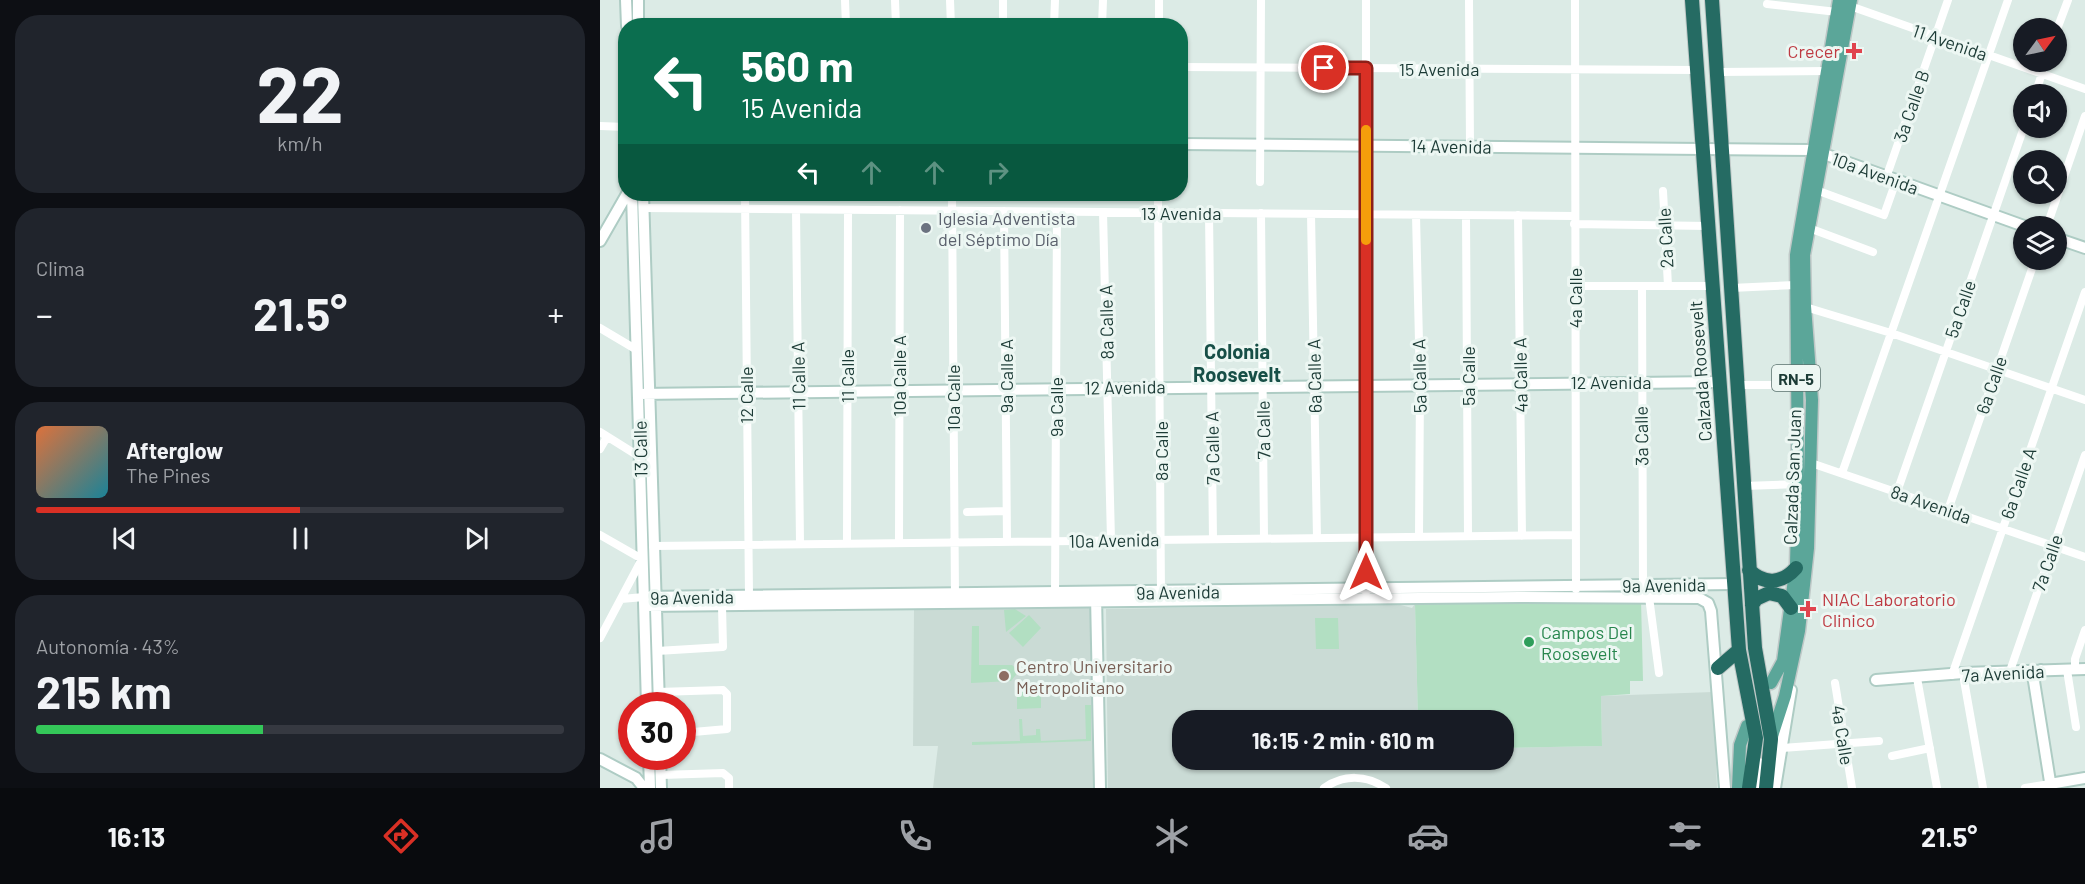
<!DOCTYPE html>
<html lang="es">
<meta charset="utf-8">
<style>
body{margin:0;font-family:Barlow,sans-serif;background:#20242c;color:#f1f3f6;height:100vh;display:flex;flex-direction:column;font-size:22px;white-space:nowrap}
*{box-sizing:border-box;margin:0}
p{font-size:20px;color:#9ea1a6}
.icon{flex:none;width:33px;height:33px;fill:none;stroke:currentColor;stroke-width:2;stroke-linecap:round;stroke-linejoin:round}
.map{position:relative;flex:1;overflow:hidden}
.panel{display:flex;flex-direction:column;gap:15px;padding:15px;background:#0d0f14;width:600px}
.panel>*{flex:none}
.top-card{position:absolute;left:18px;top:18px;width:570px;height:183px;border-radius:24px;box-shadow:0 2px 4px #0004;background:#0b6e4f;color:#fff;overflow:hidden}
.needle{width:39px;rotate:57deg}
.buttons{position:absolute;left:1413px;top:18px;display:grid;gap:12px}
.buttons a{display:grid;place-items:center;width:54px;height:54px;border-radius:50%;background:#171b24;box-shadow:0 2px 4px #0004;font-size:30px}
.speed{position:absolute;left:18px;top:692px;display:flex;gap:12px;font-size:30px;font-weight:700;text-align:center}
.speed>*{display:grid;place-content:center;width:78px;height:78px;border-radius:50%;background:#171b24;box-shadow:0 2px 4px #0004;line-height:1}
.speed .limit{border:9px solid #d22;background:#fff;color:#111}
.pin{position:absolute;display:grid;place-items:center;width:51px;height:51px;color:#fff;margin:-26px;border:3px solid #fff;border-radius:50%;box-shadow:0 2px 6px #0007}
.me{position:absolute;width:66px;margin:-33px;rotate:0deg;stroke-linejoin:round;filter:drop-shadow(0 0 4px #0008)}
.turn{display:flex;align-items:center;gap:21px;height:126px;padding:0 24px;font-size:27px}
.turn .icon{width:78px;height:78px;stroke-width:2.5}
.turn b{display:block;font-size:42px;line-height:51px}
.lanes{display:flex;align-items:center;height:57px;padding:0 24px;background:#0003;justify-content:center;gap:30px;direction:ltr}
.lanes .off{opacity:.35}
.big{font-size:45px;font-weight:700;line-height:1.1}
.panel .card{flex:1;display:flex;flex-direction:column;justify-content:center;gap:9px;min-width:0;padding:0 21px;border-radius:24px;background:#20242c}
.panel .dial{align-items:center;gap:0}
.dial b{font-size:78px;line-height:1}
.song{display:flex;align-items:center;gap:18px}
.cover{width:72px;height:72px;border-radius:9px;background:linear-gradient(135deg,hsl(20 70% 55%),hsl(190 70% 35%))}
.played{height:6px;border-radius:3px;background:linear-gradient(90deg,#d93025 50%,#363941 50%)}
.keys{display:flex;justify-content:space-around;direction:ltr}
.heat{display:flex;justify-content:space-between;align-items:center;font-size:33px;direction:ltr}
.charge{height:9px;border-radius:4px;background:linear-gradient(90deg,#34c759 43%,#363941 0)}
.trip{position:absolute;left:572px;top:710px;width:342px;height:60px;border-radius:24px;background:#171b24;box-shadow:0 2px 4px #0004;font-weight:700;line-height:60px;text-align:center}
.tabs{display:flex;height:96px;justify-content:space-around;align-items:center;background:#090b0e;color:#9ea1a6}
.tabs .icon{width:42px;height:42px}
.tabs .selected{color:#d93025}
.tabs b{font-size:27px;color:#f1f3f6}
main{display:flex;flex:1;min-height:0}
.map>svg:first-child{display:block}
</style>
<main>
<section class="panel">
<div class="card dial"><b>22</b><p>km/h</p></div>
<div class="card"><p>Clima</p>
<div class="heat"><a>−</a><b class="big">21.5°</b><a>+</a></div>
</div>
<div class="card">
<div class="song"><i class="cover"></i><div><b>Afterglow</b><p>The Pines</p></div></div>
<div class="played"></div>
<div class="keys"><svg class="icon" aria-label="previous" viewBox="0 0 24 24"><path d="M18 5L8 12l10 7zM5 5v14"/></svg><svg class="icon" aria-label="pause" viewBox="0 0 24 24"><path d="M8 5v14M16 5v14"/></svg><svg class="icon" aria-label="next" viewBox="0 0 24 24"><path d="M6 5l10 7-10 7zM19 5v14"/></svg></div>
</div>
<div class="card"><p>Autonomía · 43%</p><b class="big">215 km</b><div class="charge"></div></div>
</section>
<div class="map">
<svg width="1485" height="788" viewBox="0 0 1485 788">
<rect width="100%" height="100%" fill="#dcebe6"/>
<path fill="#cadbd5" d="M797,604L812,608L815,604L818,720H582V759H903V748L1002,746L1001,696L1113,692L1117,788H508L506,609Z
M493,607V788H333L338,746H313L314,610Z"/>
<path fill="#b2dfc2" d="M1041,600L1043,681H1030V694L1001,696L1002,746L903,748V720H818L815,604Z
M415,609L426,616L406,632L404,610Z
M429,615L441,628L423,647L409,633Z
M715,618H738L739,649H716Z
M372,626H379V665H412L419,671L411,681L371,683Z
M424,683L441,697V708L417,709V690Z
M485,705H491V741L372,745V742L420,741L419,719H422L423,736L436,735V729H440L441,741L486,739Z"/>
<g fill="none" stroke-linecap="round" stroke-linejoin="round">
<g stroke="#aeccc4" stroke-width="14">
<path id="secondary" d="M26,0L27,26
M38,0V26
M580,144L1213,150L1424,226
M32,194L47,705
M43,194L59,705
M1456,238L1485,248
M0,241L27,194
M39,394L1119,382
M496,596L500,788
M44,597L1134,584
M45,606L920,597L1099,598L1108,603L1111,611L1125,788
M1441,670L1433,675L1451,788
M1276,680L1363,673L1485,669
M49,756L50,788
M60,756L61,788
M0,759L36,778L44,788
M1450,784L1485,778
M1157,788L1159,763
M1175,788L1191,690"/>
</g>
<g stroke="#bfc8c7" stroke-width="15">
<path id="primary" d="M1171,683L1183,661L1196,565L1198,484L1196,255L1239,0
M1171,739L1185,696L1199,631L1208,548L1212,400L1205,306L1204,255L1251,0
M1138,788L1140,745L1147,726"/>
</g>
<g stroke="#bfc8c7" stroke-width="16">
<path id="highway" d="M1092,0L1139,650L1156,738L1149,788
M1112,0L1155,648L1171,739L1166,788
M1149,570C1164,585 1182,584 1196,568
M1152,605L1156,599L1169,593L1182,596L1191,608
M1118,668L1139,650"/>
</g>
<path stroke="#fff" stroke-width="8" d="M245,0L246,26
M295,0L296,26
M350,0L351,26
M766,0V592
M869,0L870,146
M975,0L976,589
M1167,4L1237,12
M1250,6L1485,89
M403,25V0
M85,26L93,22L118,26
M188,26L202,23L211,26
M454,26L455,0
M502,26L503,0
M559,26V0
M1456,32L1468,0
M580,67L1097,70
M1117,72L1226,71
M1435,94L1446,62
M0,126L26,127
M1286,178L1348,0
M660,182L661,0
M1216,190L1284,215L1296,181
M1063,191L1068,286
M145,194L149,596
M352,194L355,597
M558,194L561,594
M44,208L974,216
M196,210L200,543
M404,211L407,541
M503,212L511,540
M609,213L613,539
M661,213L664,538
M711,214L717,538
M816,215L820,384L819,537
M866,215L868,536
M918,215L922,536
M974,224L1108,226
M1447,226L1485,116
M1209,228L1273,252
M975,286H1112
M1042,286L1043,585
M1131,288L1195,285
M1202,306L1291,333L1485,400
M0,328L37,350
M1137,385H1196
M0,432L40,457
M0,449L7,437
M1211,463L1485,557
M1242,473L1408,0
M1144,486L1198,484
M1297,492L1424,127
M1348,510L1435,260
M367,512L406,511
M0,535L42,559L0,638
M247,542L248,210
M299,542L300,210
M53,546L976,535
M455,597L457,212
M1049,597L1059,673
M21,599L44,597
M57,651L123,647L122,606
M1475,669V659L1485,630
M1467,670L1476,727
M1410,671L1485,455
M1352,675L1485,292
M1317,678L1337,788
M1364,680L1383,788
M1235,683L1252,788
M58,692L123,690L127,694V729L82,733
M1182,748L1279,741
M1292,756L1330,748
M61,775L123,773L129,778V788
M724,788C744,774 766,775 786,788
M1425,788L1450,784"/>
<use href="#secondary" stroke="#fff" stroke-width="10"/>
<use href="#primary" stroke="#5ba699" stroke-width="12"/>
<use href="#highway" stroke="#256b63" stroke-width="14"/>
</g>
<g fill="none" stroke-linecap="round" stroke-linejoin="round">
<g stroke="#8d1f18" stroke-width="15">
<path id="route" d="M724,68H766V572"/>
</g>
<use href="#route" stroke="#d93025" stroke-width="10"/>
<path stroke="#f59e0b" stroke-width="10" d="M766,130V240"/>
</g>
<g fill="#e0444e" stroke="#edf7f3" stroke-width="2">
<path d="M1251 42h6v6h6v6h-6v6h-6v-6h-6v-6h6z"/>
<path d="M1205 600h6v6h6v6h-6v6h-6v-6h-6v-6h6z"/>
</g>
<circle fill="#6b7280" stroke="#edf7f3" stroke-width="2" cx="326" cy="228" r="6"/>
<circle fill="#2e9e5b" stroke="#edf7f3" stroke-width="2" cx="929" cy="642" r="6"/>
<circle fill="#8d6e63" stroke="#edf7f3" stroke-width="2" cx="404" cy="676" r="6"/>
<g text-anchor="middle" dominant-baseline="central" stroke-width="6" stroke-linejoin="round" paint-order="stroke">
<rect fill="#edf7f3" stroke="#5b736f" stroke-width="1.5" x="1172" y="365" width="48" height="26" rx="4.5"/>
<g font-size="16" font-weight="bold" fill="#1c3b36">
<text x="1196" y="378">RN-5</text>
</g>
<g font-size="18" fill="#1c3b36" stroke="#edf7f3">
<text transform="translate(1350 42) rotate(19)">11 Avenida</text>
<text x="839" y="69">15 Avenida</text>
<text transform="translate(1311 106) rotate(-71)">3a Calle B</text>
<text transform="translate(851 146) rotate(1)">14 Avenida</text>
<text transform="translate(1275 173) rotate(20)">10a Avenida</text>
<text x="581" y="213">13 Avenida</text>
<text transform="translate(1065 238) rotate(-93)">2a Calle</text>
<text transform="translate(975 298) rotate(-90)">4a Calle</text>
<text transform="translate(1360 309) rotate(-71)">5a Calle</text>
<text transform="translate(506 322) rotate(-91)">8a Calle A</text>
<text transform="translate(1100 371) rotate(-94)">Calzada Roosevelt</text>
<text transform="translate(920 375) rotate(-91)">4a Calle A</text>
<text transform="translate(198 376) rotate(-91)">11 Calle A</text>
<text transform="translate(247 376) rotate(-90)">11 Calle</text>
<text transform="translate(299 376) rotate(-90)">10a Calle A</text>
<text transform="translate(406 376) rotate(-90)">9a Calle A</text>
<text transform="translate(714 376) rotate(-91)">6a Calle A</text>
<text transform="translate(819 376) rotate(-91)">5a Calle A</text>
<text transform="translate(868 376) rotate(-90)">5a Calle</text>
<text x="1011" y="382">12 Avenida</text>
<text transform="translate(1391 385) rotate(-71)">6a Calle</text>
<text transform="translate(525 387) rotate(-1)">12 Avenida</text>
<text transform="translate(146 395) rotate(-90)">12 Calle</text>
<text transform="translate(353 398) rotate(-90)">10a Calle</text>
<text transform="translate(456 407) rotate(-90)">9a Calle</text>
<text transform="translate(663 430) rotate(-91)">7a Calle</text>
<text transform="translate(1041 436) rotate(-91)">3a Calle</text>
<text transform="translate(612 448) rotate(-91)">7a Calle A</text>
<text transform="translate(40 449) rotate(-91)">13 Calle</text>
<text transform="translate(561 451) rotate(-90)">8a Calle</text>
<text transform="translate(1192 477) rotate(-88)">Calzada San Juan</text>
<text transform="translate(1418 483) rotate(-71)">6a Calle A</text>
<text transform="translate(1331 504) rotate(19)">8a Avenida</text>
<text transform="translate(514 540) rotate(-1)">10a Avenida</text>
<text transform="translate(1447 563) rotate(-71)">7a Calle</text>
<text transform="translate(1064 585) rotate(-1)">9a Avenida</text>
<text transform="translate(578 592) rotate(-1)">9a Avenida</text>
<text transform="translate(92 597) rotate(-1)">9a Avenida</text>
<text transform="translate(1403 673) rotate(-3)">7a Avenida</text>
<text transform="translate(1243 735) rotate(81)">4a Calle</text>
</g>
<g font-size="18" fill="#be3a42" stroke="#edf7f3" text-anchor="end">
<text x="1240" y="51">Crecer</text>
<text x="1222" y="599" text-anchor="start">NIAC Laboratorio<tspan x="1222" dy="21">Clinico</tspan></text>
</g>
<g font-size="18" fill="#5b616d" stroke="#edf7f3" text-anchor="start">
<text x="338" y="218">Iglesia Adventista<tspan x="338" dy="21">del Séptimo Día</tspan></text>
</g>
<g font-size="18" fill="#27864d" stroke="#edf7f3" text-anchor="start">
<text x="941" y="632">Campos Del<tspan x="941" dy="21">Roosevelt</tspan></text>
</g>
<g font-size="18" fill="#785e54" stroke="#edf7f3" text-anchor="start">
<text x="416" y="666">Centro Universitario<tspan x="416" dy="21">Metropolitano</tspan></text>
</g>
<g font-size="20" font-weight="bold" fill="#174f47" stroke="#edf7f3">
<text x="637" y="351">Colonia<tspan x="637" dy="23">Roosevelt</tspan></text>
</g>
</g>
</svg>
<div class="buttons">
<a><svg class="needle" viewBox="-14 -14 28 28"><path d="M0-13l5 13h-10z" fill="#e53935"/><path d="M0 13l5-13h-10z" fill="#9ea1a6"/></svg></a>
<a><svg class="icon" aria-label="sound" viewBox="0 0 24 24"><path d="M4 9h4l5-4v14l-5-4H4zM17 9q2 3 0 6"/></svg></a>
<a><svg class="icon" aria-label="search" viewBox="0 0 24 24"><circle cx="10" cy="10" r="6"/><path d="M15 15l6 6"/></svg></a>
<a><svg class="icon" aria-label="layers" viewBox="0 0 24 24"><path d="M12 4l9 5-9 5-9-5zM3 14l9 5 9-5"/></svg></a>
</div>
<div class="speed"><div class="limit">30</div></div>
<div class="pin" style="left:724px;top:68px;background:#d93025"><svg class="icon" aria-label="arrive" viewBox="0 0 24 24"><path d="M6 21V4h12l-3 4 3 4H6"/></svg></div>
<svg class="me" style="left:766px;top:572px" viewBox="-20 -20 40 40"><path d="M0-17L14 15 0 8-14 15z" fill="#d93025" stroke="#fff" stroke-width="4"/></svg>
<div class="trip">16:15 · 2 min · 610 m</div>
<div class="top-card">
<div class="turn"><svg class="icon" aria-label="left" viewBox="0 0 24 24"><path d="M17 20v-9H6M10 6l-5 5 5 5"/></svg><div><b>560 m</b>15 Avenida</div></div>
<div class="lanes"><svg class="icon" aria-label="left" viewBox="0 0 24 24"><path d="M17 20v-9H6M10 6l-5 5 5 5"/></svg><svg class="icon off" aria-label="ahead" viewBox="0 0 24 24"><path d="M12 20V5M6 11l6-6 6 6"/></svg><svg class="icon off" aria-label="ahead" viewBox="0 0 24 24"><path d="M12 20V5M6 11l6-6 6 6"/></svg><svg class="icon off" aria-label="right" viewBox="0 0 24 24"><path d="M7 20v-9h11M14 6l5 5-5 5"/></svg></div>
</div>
</div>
</main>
<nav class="tabs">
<b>16:13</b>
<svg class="icon selected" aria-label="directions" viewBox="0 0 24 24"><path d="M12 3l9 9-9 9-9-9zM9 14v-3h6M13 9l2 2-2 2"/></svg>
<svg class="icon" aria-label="music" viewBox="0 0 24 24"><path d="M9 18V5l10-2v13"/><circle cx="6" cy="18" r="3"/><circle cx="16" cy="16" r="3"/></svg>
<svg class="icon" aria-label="phone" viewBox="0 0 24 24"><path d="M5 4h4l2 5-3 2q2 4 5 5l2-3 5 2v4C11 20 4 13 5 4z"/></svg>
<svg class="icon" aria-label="climate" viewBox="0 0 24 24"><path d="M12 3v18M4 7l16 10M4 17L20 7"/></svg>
<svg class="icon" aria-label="car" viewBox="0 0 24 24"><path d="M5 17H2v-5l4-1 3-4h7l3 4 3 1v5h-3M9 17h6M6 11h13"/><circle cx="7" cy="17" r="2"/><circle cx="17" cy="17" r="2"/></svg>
<svg class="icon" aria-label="filters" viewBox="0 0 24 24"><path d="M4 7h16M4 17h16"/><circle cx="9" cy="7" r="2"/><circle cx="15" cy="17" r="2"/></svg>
<b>21.5°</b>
</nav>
